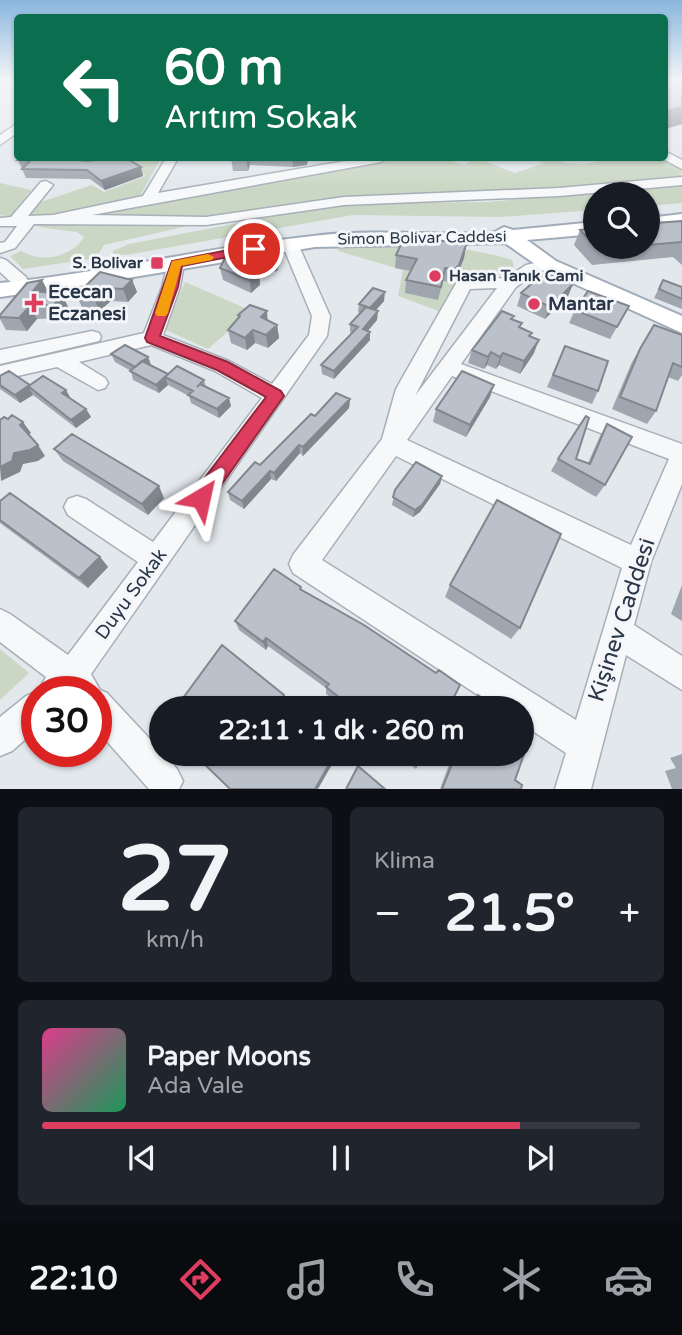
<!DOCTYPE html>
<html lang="tr">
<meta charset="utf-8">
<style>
body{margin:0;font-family:"Varela Round",sans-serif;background:#20242c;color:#f1f3f6;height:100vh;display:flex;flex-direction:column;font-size:26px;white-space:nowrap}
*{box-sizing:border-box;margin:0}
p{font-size:23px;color:#9ea1a6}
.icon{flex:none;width:38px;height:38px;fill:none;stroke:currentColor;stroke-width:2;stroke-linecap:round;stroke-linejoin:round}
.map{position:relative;height:789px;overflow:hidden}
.panel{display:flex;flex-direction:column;gap:18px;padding:18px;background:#0d0f14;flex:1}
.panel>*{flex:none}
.top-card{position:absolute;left:14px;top:14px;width:654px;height:147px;border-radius:7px;box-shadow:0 2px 5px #0004;background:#0b6e4f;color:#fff;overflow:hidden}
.buttons{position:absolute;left:583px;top:182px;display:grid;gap:14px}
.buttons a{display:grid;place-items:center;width:77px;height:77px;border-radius:50%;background:#171b24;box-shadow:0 2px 5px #0004;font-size:35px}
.speed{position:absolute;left:21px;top:676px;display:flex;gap:14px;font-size:35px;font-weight:700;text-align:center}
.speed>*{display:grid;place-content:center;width:91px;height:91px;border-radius:50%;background:#171b24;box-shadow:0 2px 5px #0004;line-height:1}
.speed .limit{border:10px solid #d22;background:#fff;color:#111}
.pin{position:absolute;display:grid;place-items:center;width:60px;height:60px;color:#fff;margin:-30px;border:4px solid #fff;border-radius:50%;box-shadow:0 2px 7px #0007}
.me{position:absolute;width:77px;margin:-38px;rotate:36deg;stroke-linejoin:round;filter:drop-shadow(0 0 5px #0008)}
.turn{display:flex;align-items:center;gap:24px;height:147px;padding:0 35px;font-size:32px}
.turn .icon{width:91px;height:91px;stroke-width:2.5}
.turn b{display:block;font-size:49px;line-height:60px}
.big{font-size:52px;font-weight:800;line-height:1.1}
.panel .card{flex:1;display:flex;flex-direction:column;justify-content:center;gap:10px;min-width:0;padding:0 24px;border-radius:10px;background:#20242c}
.panel .dial{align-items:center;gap:0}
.dial b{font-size:91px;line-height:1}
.song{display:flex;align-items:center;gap:21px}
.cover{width:84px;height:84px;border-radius:10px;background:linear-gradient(135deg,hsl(330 70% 55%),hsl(150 70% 35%))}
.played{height:7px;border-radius:4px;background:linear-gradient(90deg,#dd3d5f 80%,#363941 80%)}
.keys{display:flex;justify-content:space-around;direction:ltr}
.heat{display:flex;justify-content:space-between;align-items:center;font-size:38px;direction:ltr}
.panel .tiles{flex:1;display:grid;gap:18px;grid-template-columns:1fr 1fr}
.card:last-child{grid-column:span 2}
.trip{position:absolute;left:149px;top:696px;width:385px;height:70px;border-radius:35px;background:#171b24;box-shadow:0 2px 5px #0004;font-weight:800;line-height:70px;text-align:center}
.tabs{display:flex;height:112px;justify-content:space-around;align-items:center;background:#090b0e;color:#9ea1a6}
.tabs .icon{width:49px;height:49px}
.tabs .selected{color:#dd3d5f}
.tabs b{font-size:32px;color:#f1f3f6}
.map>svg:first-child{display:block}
</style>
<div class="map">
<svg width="682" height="789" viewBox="0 0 682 789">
<rect width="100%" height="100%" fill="#e3e8ed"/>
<path fill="#cad7c4" d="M140,158H161L140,196L53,216L24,217L38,203L92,185L104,192L146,176L125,163Z
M395,158H449L451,161L465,165L473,158H477L515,173L544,163L533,158H556L564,163L585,164L618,158H663L682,169L680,178L564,190L516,189L418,195L206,221L82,218Z
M0,183L31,190L10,217L0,215Z
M682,184V203L648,206V194H595V210L500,217L353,215L132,254L114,256L113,251L129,244L336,204L488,202Z
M52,223L196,224L104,245L96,258L23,269L10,256L21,251C41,263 71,258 84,237L77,232L38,227Z
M370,243C418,246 466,245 512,260L514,266L502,275H464L441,312L398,296L403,270L338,251L339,244Z
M185,282L252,311L208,349L164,329Z
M0,649L29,673L0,700Z"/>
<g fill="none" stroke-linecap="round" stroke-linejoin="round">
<g stroke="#a7afb8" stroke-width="3">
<path id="minor" d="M18,123V132L0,145V135Z
M665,151L682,160V169L661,158H665Z
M166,158H178L158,193L363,158H387L381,162L92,215L206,217L344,197L559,188L682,177V185L559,196L344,205L206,225L34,224L15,248L0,253V243L5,242L17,226H0V218L11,217L41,182L46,181L53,185L28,216L53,215L143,196Z
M290,239L298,244L330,316L327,336L91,674L100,690L107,693L161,751V754H164L177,769L183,781L179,789H149L96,729V691H38L46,677L0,642V609L10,614L68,655L138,562L68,515L64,507L68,499L77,496L86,499L153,542L262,398L215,371L151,345L79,362L105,378L108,383L105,388L98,390L57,367L0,380V366L144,333L162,287L168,264L176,259L184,264L180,287L163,335L229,361L272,384L309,335L312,316L282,244Z
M0,258L6,260L26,277L28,281L26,285H14L0,272Z
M549,260L555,262L557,265L555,268L537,272L516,287L461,364L682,444V484L651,562L634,625L682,656V690L626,655L591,789H555L566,753L522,724V709H499L293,573L289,564L293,555L382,439L396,389L458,280L506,278L526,265ZM497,288L415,396L470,289ZM452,376L669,459L631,545L407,440ZM396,456L622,568L576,720L322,560Z
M92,331L99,333L101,337L99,341L0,364V350Z
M37,691V729L12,751L0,756V717L26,696Z"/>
</g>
<g stroke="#a1acba" stroke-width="4">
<path id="major" d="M682,214V224L648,228V218Z
M595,222V234L527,240L556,261L682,316V333L542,269L505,243L315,247L79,286L0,297V283C105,273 208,247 313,236C370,229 427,235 484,233L495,232L504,227L513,230Z"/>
</g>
<use href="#minor" fill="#f7f8fa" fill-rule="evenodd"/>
<use href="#major" fill="#fff" fill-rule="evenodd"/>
</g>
<path fill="#a0a6af" d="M665,80H682V124L665,129Z
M21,158H71L69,159L143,176L105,190L90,179L26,178L18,160Z
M231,158H308L307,165L293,167L250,165L248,171H233Z
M648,217L655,223L682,221V265L673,257L592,265L574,245L580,230L595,247H648Z
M466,245L464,258L456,278L452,282L443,281L438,300L405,293L406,280L411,271L395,268L396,255Z
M279,250L280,262L277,271L259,273L260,285L251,293L223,280L220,268L249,269Z
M132,280L137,292L128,302L111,301L99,311L82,307L76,295Z
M663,280L682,287V309L654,298Z
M573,284L568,296L545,319L517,306L521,293Z
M48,293L62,294L68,307L61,318L37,319L27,331L6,330L0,319V315Z
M384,301L375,310L377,320L368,331L370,340L334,379L322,374L321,365L352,333L350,332V324L360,313L358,312L359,304Z
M629,306L610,339L569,323L575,310Z
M238,315L268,320L277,325L279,338L268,348L255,343L247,350L231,343L228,330L238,318Z
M513,320L521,328L532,333L530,337L534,353L520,374L499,365L496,369L487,365L484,369L468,363L472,350Z
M654,325L682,335V375L678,381L668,377L656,411L647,424L612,409L632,362Z
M565,346L598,391L592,404L547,387Z
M111,354L148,357L151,365L168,374L204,380L206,387L231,406L219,418L191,403L189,396L168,385L159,393L133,380L131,371L115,362Z
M0,376L30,385L71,399L86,409L91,417L76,428L33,395L20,403L0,389Z
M490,397L466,437L433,422L436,409Z
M350,399L349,408L303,456L300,453L276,481L271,479L244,509L230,500L228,492L315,416Z
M607,424L605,485L596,497L551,471L558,459H576L588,463L600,436Z
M54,449L164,498L148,515L63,461Z
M442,476L440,484L420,512L413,517L392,505L395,490Z
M0,501L100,557L108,567L88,588L0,523Z
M450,585L520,628L511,639L445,597Z
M682,585V621L671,614Z
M302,590L448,709H345L326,694V688L268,646L266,650L239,630L235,621Z
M478,695L498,709H470L473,701Z
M397,754H425L416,769Z
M453,754H522L515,780L521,789H440Z
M682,754V789H672L665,771L676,768L670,758Z"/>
<path fill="#82878e" d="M682,107V124L665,129V115L667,111Z
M246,158H249L250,165L248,171Z
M292,158H308L307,165L293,167Z
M141,167L143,176L105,190L101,181Z
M466,245L464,258L456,278L452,282L455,269Z
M279,250L280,262L277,271L259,273L260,285L251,293L248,262Z
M42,280L49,293L33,291Z
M132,280L137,292L128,302L123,289Z
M573,284L568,296L545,319L550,307Z
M106,288L111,301L99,311L94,298Z
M385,292L384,301L370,317V308Z
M62,294L68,307L61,318L54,305Z
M30,306L37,319L27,331L19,318Z
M267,311L268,324L261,317Z
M378,311L377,320L362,337L363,329Z
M277,325L279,338L268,348L266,335Z
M253,330L255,343L247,350L245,338Z
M370,332V340L334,379V371Z
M539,340L534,353L520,374L524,361Z
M491,352L487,365L484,369L488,357Z
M503,353L499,365L496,369L500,357Z
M148,357L151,365L139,375L135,367Z
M165,377L168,385L159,393L156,385Z
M494,385L490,397L466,437L470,425Z
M28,386L33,395L20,403L15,395Z
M66,390L71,399L62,393Z
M229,398L231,406L219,418L217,409Z
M350,399L349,408L303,456V447Z
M86,409L91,417L76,428L71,420Z
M23,422L31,433L28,436L20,425Z
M38,445L45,456L38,461L23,464L20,472L1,481L0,467L14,453Z
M299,445L300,453L276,481L274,473Z
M270,471L271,479L244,509L242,501Z
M442,476L440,484L420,512L413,517L415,510Z
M159,486L164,498L148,515L142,504Z
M100,557L108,567L88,588L79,578Z
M266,638L268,646L266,650L263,642Z
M335,754H338L318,789H315Z"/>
<path fill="#bac1cb" stroke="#82878e" stroke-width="2" d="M672,80L682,83V107L667,111L665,110V81Z
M21,158H64L68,159L87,161L113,158H126L141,167L101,181L87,170L22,169L31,160H18Z
M648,216L655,223L682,221V242L648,245Z
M595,228V246L580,230Z
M404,238H427L466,245L459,265L455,269L445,268L441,287L406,280L417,259L396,255Z
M267,245L279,250L276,258L248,262L249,248Z
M595,247H627L598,250Z
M225,258L259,273L249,280L220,268Z
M100,272L132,280L123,289L106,288L94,298L76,295Z
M545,272L573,284L550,307L521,293Z
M42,280L33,291L62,294L54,305L30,306L19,318L0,317V315L27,283Z
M663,280L682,287V299L659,289Z
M373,288L385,292L370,308L359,304Z
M588,291L629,306L617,327L575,310Z
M250,305L267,311L261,317L277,325L266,335L253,330L245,338L228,330L240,316L238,315Z
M366,307L378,311L363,329L370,332L334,371L321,365L358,327L350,324Z
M502,311L514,316L511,319L522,323L519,327L532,333L529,336L539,340L524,361L503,353L500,357L491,352L488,357L472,350Z
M654,325L682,335V367L673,363L656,411L620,397L640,349Z
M125,345L148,357L135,367L111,354Z
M565,346L608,361L598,391L553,375Z
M142,361L168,374L156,385L130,371Z
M177,366L204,380L197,387L200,384L229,398L217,409L188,395L193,391L165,377Z
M9,371L30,385L43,376L66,390L62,393L86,409L71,420L28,386L15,395L0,385V376Z
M462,371L494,385L470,425L436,409Z
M336,393L350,399L303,447L299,445L274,473L270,471L242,501L228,492L255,462L260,465L311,414L315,416Z
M12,415L23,422L20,425L38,445L30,450L14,453L12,461L0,467V420L4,417L8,419Z
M586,416L589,418L576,459L590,464L607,424L632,437L605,485L558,459Z
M72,434L159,486L142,504L54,449Z
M416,462L442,476L422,505L415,510L393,497L395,490Z
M10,493L100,557L79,578L0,520V501Z
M497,500L561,534L520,628L450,585Z
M274,569L301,587L300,589L364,625L436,673L439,670L460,685L448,709H354L326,687L329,684L266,638L263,642L235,621Z
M222,645L284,695L281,699L293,709H175Z
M478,695L498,709H473Z
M522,724L532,731L515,780L522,785L521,789H442L456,754H522Z
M194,754H335L315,789H230Z
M406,754H425L420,765Z
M358,766L385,789H346Z"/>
<linearGradient id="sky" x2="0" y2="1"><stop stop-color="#89b6de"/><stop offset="0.42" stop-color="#f2f5f7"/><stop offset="1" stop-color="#f2f5f7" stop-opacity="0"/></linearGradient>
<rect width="682" height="190" fill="url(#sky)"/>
<path fill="#dd3d5f" stroke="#90283e" stroke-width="2" d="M254,245L260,249L259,251L182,266L178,287L160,336L228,362L281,391L284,396L208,504L201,506L194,504L192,498L194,492L266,397L217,370L147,342L145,338L172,261Z"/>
<path fill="#f59e0b" d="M208,254L214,257L212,260L181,266L168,313L166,316H157L155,313L172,261Z"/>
<g fill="#dd3d5f" stroke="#f4f6f9" stroke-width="2.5">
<rect x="150" y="256" width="14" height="14" rx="3.5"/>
<circle cx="435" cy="276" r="7"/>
<path d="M30.5 292.5h7v7h7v7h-7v7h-7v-7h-7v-7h7z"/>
<circle cx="534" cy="304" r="7"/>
</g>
<g text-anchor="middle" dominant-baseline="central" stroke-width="6" stroke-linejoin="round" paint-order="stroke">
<g font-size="16" fill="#293647" stroke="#f4f6f9">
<text transform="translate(422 238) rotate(-1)">Simon Bolivar Caddesi</text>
</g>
<g font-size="16" font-weight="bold" fill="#293647" stroke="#f4f6f9" text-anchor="end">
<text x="143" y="263">S. Bolivar</text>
<text x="449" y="276" text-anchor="start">Hasan Tanık Cami</text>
</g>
<g font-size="19" font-weight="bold" fill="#293647" stroke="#f4f6f9" text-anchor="start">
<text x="48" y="292">Ececan<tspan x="48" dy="22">Eczanesi</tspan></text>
<text x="548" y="304">Mantar</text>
</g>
<g font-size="19" fill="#293647" stroke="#f4f6f9">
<text transform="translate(131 594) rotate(-54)">Duyu Sokak</text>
</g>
<g font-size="23" fill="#293647" stroke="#f4f6f9">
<text transform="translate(622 620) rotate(-72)">Kişinev Caddesi</text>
</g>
</g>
</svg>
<div class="buttons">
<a><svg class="icon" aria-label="search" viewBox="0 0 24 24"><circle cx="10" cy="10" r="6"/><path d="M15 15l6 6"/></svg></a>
</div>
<div class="speed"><div class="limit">30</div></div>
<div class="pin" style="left:254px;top:249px;background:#d93025"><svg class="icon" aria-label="arrive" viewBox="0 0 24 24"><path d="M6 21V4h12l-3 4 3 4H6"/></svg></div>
<svg class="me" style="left:201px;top:498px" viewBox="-20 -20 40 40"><path d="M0-17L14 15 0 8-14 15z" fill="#dd3d5f" stroke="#fff" stroke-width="4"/></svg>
<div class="trip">22:11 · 1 dk · 260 m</div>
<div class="top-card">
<div class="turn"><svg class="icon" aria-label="left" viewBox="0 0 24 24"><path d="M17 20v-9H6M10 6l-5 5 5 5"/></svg><div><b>60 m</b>Arıtım Sokak</div></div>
</div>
</div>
<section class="panel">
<div class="tiles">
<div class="card dial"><b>27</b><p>km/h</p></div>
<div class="card"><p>Klima</p>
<div class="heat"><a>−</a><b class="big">21.5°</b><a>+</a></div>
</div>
<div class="card">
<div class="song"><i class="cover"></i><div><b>Paper Moons</b><p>Ada Vale</p></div></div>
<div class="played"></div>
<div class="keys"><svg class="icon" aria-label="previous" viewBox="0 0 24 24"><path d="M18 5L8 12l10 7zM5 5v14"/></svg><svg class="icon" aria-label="pause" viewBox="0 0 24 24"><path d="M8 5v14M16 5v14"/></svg><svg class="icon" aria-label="next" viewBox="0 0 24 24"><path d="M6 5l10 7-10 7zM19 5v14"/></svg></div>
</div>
</div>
</section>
<nav class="tabs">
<b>22:10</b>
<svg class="icon selected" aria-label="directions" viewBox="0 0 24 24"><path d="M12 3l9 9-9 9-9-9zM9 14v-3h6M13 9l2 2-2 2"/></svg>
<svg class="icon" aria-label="music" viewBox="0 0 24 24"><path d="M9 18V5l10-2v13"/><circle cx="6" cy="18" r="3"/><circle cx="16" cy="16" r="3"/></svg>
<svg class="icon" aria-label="phone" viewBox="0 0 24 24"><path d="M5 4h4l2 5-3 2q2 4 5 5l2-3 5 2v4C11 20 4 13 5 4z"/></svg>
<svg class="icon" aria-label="climate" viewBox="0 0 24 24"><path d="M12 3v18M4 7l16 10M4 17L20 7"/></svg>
<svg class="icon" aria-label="car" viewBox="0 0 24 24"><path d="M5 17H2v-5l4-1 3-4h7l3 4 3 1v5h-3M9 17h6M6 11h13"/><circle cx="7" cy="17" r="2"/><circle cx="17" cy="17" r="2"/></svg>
</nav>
